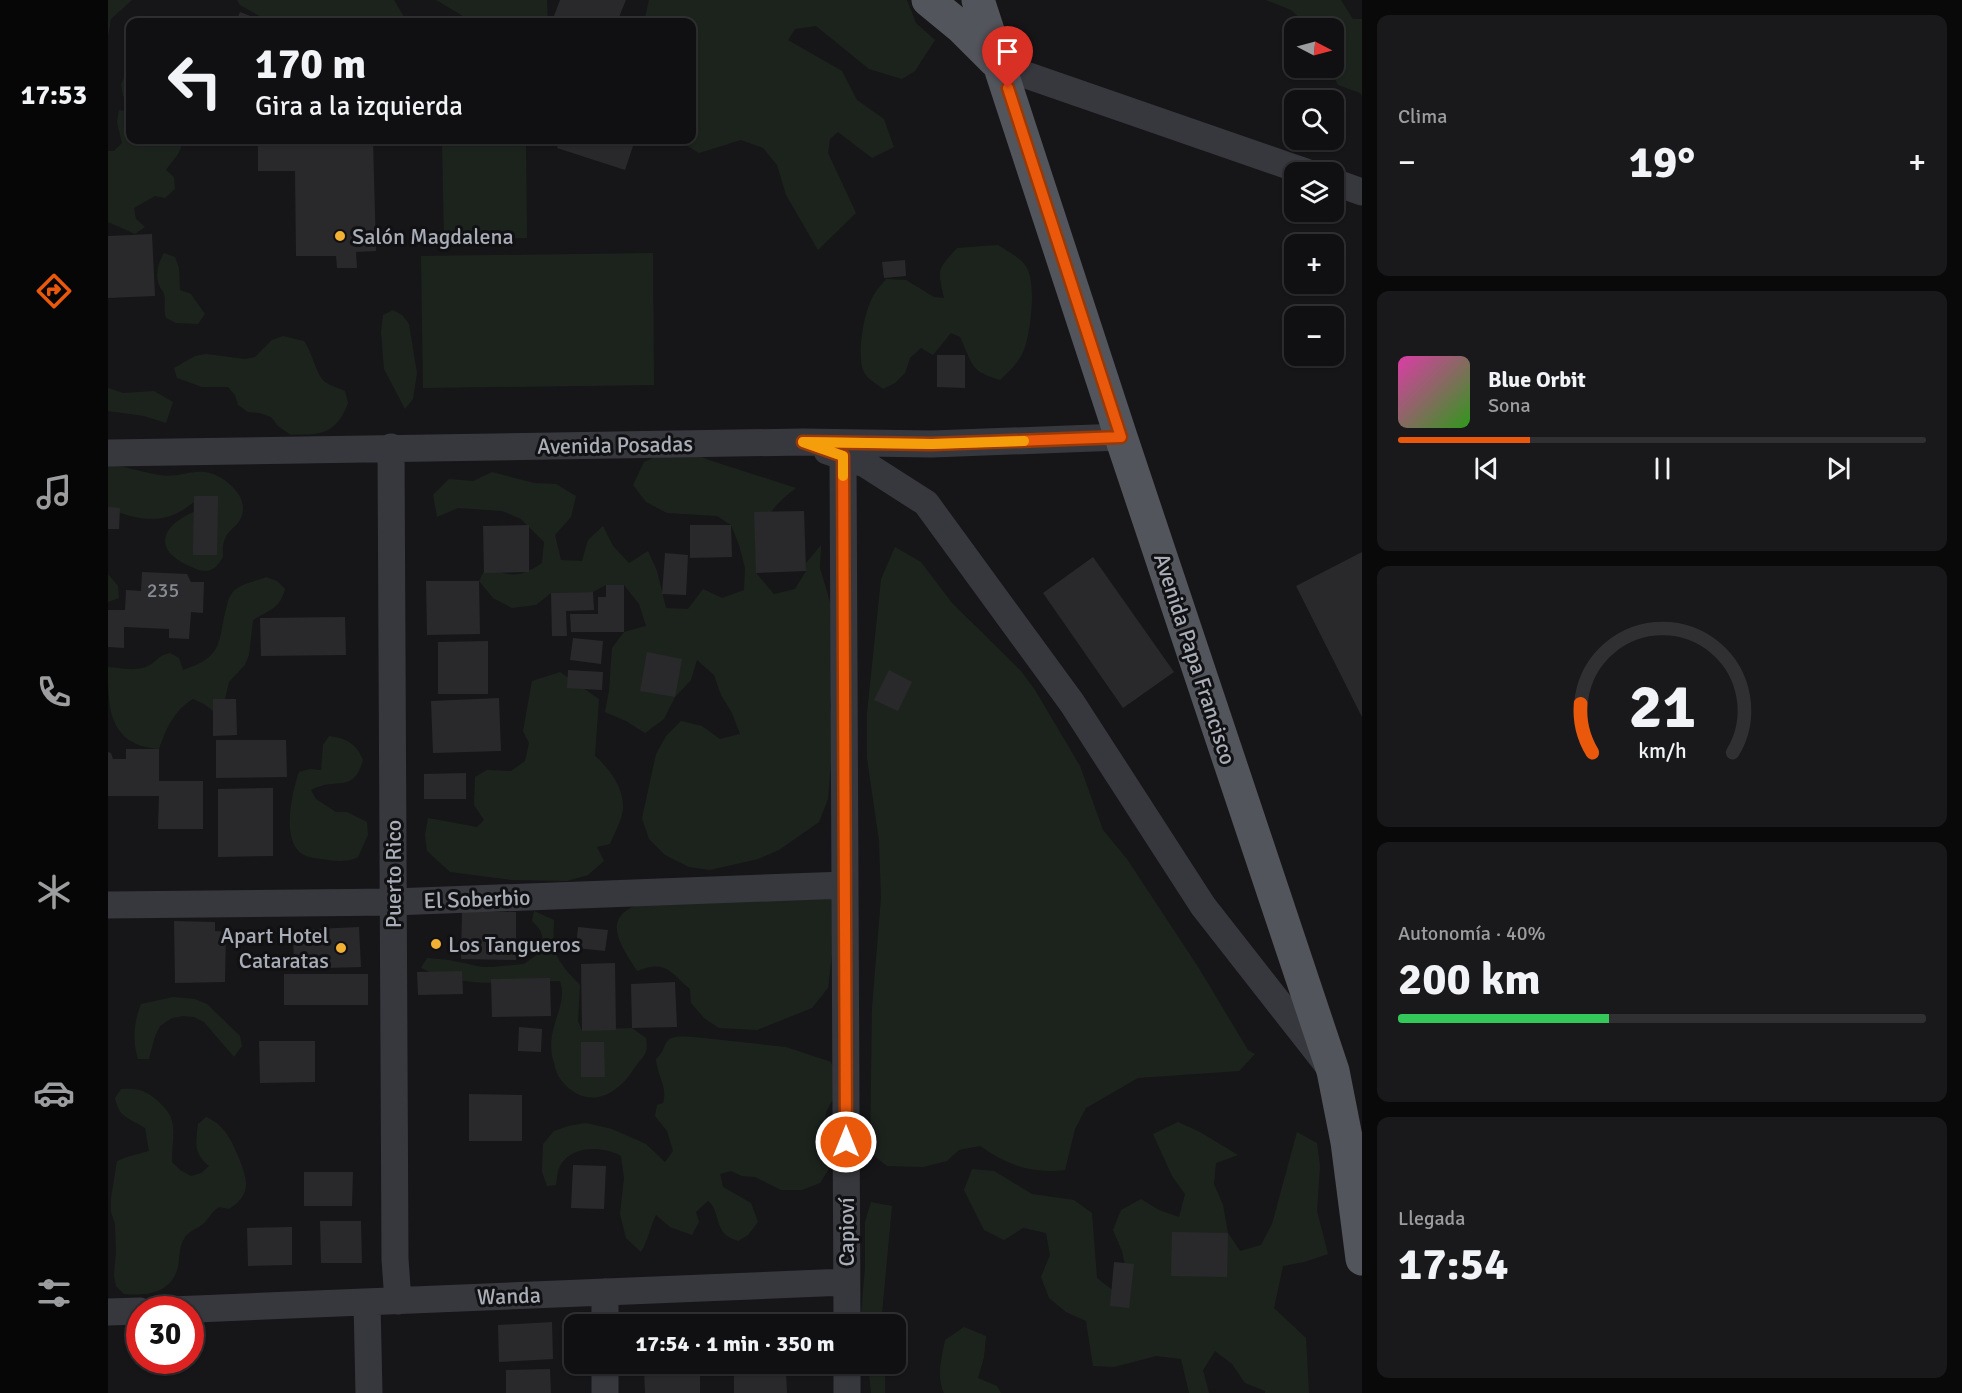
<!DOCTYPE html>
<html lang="es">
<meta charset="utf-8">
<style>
body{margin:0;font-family:Signika,sans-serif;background:#19191b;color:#f1f3f6;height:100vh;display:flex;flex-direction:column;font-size:22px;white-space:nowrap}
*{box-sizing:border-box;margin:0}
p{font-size:20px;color:#9c9d9f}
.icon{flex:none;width:33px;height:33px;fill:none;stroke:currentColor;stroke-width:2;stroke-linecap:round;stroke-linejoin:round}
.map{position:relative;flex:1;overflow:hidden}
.sheet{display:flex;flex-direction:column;gap:15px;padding:15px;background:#09090a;width:600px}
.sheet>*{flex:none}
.guide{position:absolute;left:18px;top:18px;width:570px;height:126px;border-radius:12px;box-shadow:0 2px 4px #0004,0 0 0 2px #303032;background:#101012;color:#f1f3f6;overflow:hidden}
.needle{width:39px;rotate:96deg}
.tools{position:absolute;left:1176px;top:18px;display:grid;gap:12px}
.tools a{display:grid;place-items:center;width:60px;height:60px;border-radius:12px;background:#101012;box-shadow:0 2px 4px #0004,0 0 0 2px #303032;font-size:30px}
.speed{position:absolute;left:18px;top:1296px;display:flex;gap:12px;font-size:30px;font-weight:700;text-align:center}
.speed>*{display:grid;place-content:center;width:78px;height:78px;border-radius:50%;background:#101012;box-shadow:0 2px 4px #0004,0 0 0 2px #303032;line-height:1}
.speed .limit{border:9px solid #d22;background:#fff;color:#111}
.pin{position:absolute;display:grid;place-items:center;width:51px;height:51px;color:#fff;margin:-62px -26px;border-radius:50% 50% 50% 0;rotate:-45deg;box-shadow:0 0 6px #0007}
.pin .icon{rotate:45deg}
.me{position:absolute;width:66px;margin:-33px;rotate:0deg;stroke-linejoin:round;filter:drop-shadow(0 0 4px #0008)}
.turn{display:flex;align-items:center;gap:21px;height:126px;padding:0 30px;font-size:27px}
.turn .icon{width:78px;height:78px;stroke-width:2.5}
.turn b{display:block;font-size:42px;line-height:51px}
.big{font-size:45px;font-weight:700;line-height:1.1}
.sheet .card{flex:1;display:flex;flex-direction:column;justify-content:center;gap:9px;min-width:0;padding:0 21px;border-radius:12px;background:#19191b}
.sheet .dial{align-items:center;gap:0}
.dial svg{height:156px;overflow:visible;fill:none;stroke:#303032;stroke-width:7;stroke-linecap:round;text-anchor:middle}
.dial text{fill:#f1f3f6;stroke:none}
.song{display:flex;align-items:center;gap:18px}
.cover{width:72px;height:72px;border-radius:9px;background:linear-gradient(135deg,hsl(320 70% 55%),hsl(110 70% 35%))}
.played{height:6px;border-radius:3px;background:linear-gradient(90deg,#ea580c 25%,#303032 25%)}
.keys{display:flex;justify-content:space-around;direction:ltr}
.heat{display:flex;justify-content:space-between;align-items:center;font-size:33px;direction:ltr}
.charge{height:9px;border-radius:4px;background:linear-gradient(90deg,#34c759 40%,#303032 0)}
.trip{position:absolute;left:456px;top:1314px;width:342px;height:60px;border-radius:12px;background:#101012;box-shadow:0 2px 4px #0004,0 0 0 2px #303032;font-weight:700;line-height:60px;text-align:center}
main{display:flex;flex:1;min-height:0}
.tab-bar{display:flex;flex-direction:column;width:108px;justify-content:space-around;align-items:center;background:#060607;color:#9c9d9f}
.tab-bar .icon{width:42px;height:42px}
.tab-bar .current{color:#ea580c}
.tab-bar b{font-size:27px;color:#f1f3f6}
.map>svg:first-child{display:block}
</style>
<main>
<nav class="tab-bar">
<b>17:53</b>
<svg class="icon current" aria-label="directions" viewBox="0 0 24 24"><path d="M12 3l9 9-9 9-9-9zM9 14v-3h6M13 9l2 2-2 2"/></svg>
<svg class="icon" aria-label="music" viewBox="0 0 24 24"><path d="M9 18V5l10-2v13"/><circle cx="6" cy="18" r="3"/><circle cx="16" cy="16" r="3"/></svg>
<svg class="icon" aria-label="phone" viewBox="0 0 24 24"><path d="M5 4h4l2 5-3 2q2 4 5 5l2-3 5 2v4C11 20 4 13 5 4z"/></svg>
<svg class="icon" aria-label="climate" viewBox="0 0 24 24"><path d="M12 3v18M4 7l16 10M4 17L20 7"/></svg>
<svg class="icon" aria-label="car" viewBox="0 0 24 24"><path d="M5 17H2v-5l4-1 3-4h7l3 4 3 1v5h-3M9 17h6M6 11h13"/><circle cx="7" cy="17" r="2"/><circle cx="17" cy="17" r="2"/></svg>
<svg class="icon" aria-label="filters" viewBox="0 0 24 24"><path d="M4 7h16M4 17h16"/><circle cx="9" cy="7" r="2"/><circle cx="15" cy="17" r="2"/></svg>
</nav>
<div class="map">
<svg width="1254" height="1393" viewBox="0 0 1254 1393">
<rect width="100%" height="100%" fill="#161618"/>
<path fill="#1c231d" d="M0,0H24L3,19L0,36Z
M129,0H286L299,22H162L132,5Z
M328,0H439L440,22H365Z
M541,0H799L808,23L827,40L807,71L794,79L761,69L708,26L687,29L680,40L734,71L749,100L776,119L786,147L764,158L730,132L722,139L720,153L748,213L710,250L678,195L669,165L655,148L633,140L591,153L578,145L576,140H584V22H536Z
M1158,0H1233L1245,19H1254V96L1252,93L1230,85L1221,68H1226V28H1202L1183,10Z
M19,72L22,73V101L15,96L13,84Z
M11,110L22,112V140H74C74,154 65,159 58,170L66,177L67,189L57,198L47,196L26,208L28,219L37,227L27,234L0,222V151H6L14,143L9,122Z
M334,140H418L419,238L336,240Z
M890,245C899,251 914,258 919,268C928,286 923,328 917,347C913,361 902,370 892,380C861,371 865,364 852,337L843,333L825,355L813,348L802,358L797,373L787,383L775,389C770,385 761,380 757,374C748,360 755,318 762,303C765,294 772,286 778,279L798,280L826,297L836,298C830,269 828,271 849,248Z
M56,253L67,257L71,268L72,290L83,294L97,314L90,324L68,323L58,318C55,308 58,300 56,294C55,291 52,288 51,285C47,273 50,263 56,253Z
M545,253L546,385L315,388L313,256Z
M285,310L294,315L301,324L309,373L305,399L297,409L276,369L273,332L275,315Z
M175,336L196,341C204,352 208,373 215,380C220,385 230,388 237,391L240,403C234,419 226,431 207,434C199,435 191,434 183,435L170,426L163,417L152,413L140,412L130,405L127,395L120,387H94L69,378L66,368L87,356L98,354L137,359L147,357L164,340Z
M0,388L15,393L46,391L65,402L58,423L36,416L0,411Z
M580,451L601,460L688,488C651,516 655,529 648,573L666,594L687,589L698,571V563L713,545L712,568L725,612L729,634L722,706L726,729L722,775L720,799L711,822L671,850L650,859L602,870L581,867L557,855L541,839L534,818L548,754L558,736L573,721L594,726L612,739L632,734L624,713L613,695L606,675L589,660L583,680L567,697L556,719L537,733L518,721L497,712L501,691L504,648L516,632L538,626L531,604L516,585H498L485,592L443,593L428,605L404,608L385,598L371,581L378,567C402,577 412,578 434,563L436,542L413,519L394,511L350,508L329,517L325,495L341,479L365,481L384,472L426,483L448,484L468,496L463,517L447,535L453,560L474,561L480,540L495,526L505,546L521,563L540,551L549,571L558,608L580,609L595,589L614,598L636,590L637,568L631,545L623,525L609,516L559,513L538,502L525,485L536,462L558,452Z
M0,465C17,466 33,472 51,475C68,478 83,470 97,472C113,474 135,491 135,508C135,531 112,525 115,557C111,564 106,571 97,571C91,571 84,567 79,565C40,546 59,522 90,510L93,498C85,502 80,507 73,511C50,525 23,518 0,508Z
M787,547L813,562L844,603L913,671L927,690L972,766L995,830L1019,859L1092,970L1140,1050L1147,1054L1131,1071L1030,1078L978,1108L967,1129L957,1170C924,1174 899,1165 872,1146L851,1150L839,1161L815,1167L779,1166L762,1153L764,1008L773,898L771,841L759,758V713L773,579Z
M0,574L10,586L11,598L0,602Z
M158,577L169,581L177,589C172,609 161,610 145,620L141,655L137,665L121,682L115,707L105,711L96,704L85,699C66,710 58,729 51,749C0,745 0,707 0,667C13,668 28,672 40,666C50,661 49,656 62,653L71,658L75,670C118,656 109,641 119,605C120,599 123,593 128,589C136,583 149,581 158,577Z
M452,672L491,699L487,756C502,769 516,788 515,809C514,820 506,834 502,844L489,847L496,861L480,875L459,881L404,880L342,872L319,851L317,835L320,818L369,827L376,820L366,805L367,777L379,770L403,771L417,761L421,743L415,731L424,681Z
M221,736C238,738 249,744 255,760C245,795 229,776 203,790L208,799L228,812H239L259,822L260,835L250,857C238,863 227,861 214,859C208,858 201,858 196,855C172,843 184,792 191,772L202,769L213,770L215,745Z
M728,895L726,936L720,988L704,1008L649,1030L611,1028L596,1018L583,1003L582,989C560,970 558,960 529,971C516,950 492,920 527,906Z
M426,911L446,920C444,955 448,960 472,985L470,1021L474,1031C492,1028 507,1029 524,1028L538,1038C541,1056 534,1056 525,1070C507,1098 477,1110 453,1080C449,1075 447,1068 446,1063C435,1028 461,1008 452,981C406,981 355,990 313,968L319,958L341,960L374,967H384L416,964L434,951C436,938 435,931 424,921Z
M65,997L87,999L99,1004L132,1036L134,1046L126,1057L96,1022L86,1017L75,1016L64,1018L52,1026L47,1036L41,1059H30C24,1040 26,1022 33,1004Z
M586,1037L678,1047L723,1062L729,1076L728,1094L718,1112L721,1169L712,1183L694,1190H673L647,1177L634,1176L623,1171L612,1174L615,1187L643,1203L650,1222L640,1235L630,1241C626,1239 619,1237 616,1233C608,1224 610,1208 600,1201L588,1212L591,1222L584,1235L562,1227L548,1215C542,1227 540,1240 533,1252L518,1238L512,1214L516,1178L513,1156C495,1146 463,1145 452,1166C449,1171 449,1180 448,1185L439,1186L434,1172L435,1144L446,1131L460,1126L478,1123L504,1129L538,1144L557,1162L565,1151L559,1131L547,1116L549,1105L555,1103C560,1087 549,1075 548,1059C554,1053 555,1050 558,1043C562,1034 578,1037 586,1037Z
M13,1089C27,1088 34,1089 45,1097C73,1119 64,1130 64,1162L72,1170L83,1176L93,1173L101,1166C85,1153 88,1143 90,1124L98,1117C116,1125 123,1139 130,1156C139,1178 145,1194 121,1209L111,1207C103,1212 101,1219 95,1224C89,1229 82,1230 77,1237C69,1250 73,1261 68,1273C60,1294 35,1296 16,1294L8,1286L6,1276L8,1251L7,1224L3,1212V1198L9,1161L19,1157L41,1151L37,1128C21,1117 11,1119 7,1098Z
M1070,1122L1092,1132L1130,1155L1108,1163L1106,1184L1115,1205L1120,1233L1132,1251L1153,1245L1164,1224L1189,1132L1209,1143L1212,1166L1209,1211L1220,1254L1196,1262L1175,1266L1166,1308L1198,1338L1201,1393H1157V1391L1137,1383L1124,1364L1107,1351L1095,1370L1101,1393H1081L1073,1359L1048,1356L1006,1367L985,1366L978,1321L958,1312L941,1298L933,1277L942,1255L938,1233L915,1228L896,1240L876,1230L856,1190L864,1169L886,1171L924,1194L966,1200L984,1213L989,1278L1008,1293L1019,1275L1014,1251L1005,1230L1013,1210L1033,1199L1051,1210L1071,1217L1077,1194L1064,1176L1045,1134Z
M763,1202L784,1206L773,1324H755L753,1314L757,1268V1222Z
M856,1327L878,1336L876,1357L870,1378L889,1386L893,1393H836C828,1378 834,1356 837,1340Z
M760,1364H777V1393H763Z"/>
<path fill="#29292c" d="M452,0H518L509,22H465L446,16Z
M132,12L150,19L149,22H128Z
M150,140H265L268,251L248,252L249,268H229L228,256H188L187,171H150Z
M452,140H527L517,170L449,148Z
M44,234L47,296L0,298V236Z
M797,260L798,276L776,278L774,262Z
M829,355H857V388L829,387Z
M86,496H110L109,555H85Z
M0,507L12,508L11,529H0Z
M696,511L698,571L648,573L646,512Z
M421,525V572L376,573L375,526Z
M582,525H623L624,557L582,558Z
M1254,552V717L1188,586Z
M557,553L580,555L578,595L554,594Z
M985,557L1066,672L1015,708L935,593Z
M34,572L79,574L83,582H96L95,613L83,612L81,639L61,638V629L16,627V648L0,647V610H17L18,590L33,591Z
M318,581H371L372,634L319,635Z
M498,585H516V632H463L462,614H490V597H498Z
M485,592L486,610L458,611L459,636H444L443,593Z
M237,617L238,655L153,656L152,618Z
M465,638L495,641L493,664L462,660Z
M380,641V694H330V642Z
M539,652L574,659L567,697L532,691Z
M460,670L495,672L494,690L459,688Z
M781,670L804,682L790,711L766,700Z
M391,698L393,751L325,753L323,701Z
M105,699H128L129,735L105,736Z
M108,740H178L179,777L108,778Z
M18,749H51V781H95V829H50L51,796H0V752L3,753L5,759H18Z
M358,773V799H316V774Z
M165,788V856L110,857V789Z
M354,911L408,912V960L353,959Z
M66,921L107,922V931L118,932L117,982L67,983Z
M251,927L253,967L186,969L185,930Z
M470,927L500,930L497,951L468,948Z
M507,963L508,1030L474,1031L473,964Z
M354,971L355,994L310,995L309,972Z
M176,974H260V1005H176Z
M442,978L443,1016L384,1017L383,979Z
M567,982L569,1027L524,1028L523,984Z
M411,1027L434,1029L433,1052L410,1051Z
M151,1041H207V1082L152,1083Z
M473,1042H496L497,1077H473Z
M361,1094L414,1095V1141H361Z
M465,1165L498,1166L496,1209L463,1208Z
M196,1172H245L244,1206H196Z
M212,1221H253L254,1263H213Z
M184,1227V1265L140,1266L139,1228Z
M1064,1232L1120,1233L1119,1277L1063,1276Z
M1006,1262L1026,1264L1021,1308L1002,1306Z
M444,1322L445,1359L391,1362L390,1325Z
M592,1368V1393H537L536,1369Z
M442,1369L443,1393H398V1370Z
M678,1372L679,1393H626V1373Z"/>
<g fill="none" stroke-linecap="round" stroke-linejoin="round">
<path stroke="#37383d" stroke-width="27" d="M892,66L1198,172
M1226,182L1254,192
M283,447L287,1259L290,1301
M719,451L757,464L818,503L964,703L1095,906L1218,1063
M0,453L695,442L824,444L1013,437
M735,456L739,1324
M0,905L285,902L737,885
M497,1292V1324
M259,1302L261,1393
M64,1310L738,1282
M0,1312L32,1311
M497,1364V1393
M739,1364V1393"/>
<path stroke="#53555c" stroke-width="33" d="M820,0L854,28L887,61
M870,0L1013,437L1225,1071L1239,1142L1254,1259"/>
</g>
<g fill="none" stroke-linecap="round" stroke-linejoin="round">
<g stroke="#983908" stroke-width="15">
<path id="route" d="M738,1142L735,456L695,442L824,444L1013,437L900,88"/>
</g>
<use href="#route" stroke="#ea580c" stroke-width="10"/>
<path stroke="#f59e0b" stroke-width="10" d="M735,476V456L695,442L824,444L916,441"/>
</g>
<g fill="#f2b134" stroke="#111113" stroke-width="2">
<circle cx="232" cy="236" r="6"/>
<circle cx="328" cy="944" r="6"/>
<circle cx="233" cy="948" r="6"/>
</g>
<g text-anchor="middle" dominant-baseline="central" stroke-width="6" stroke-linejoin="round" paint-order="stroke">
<g font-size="20" fill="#888b94">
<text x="55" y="590">235</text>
</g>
<g font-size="22" fill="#a8adb8" stroke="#111113" text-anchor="start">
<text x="244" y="236">Salón Magdalena</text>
<text x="221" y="935" text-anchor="end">Apart Hotel<tspan x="221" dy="25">Cataratas</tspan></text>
<text x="340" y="944">Los Tangueros</text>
</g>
<g font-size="22" fill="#a8adb8" stroke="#111113">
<text transform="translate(507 445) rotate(-1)">Avenida Posadas</text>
<text transform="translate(1087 659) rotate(72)">Avenida Papa Francisco</text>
<text transform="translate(285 874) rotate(-90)">Puerto Rico</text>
<text transform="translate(369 899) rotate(-2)">El Soberbio</text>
<text transform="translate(738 1232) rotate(-90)">Capioví</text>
<text transform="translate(401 1296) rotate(-2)">Wanda</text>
</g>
</g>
</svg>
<div class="tools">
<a><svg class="needle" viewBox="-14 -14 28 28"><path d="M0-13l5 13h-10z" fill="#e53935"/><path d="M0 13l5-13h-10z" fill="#9c9d9f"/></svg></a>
<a><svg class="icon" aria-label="search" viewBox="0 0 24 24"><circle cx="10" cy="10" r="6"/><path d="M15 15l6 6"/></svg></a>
<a><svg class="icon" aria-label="layers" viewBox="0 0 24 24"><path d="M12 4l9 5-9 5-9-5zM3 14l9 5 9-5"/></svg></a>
<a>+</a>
<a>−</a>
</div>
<div class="speed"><div class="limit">30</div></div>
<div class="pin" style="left:900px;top:88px;background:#d93025"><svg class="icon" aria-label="arrive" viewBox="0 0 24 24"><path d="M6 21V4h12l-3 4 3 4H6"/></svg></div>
<svg class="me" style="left:738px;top:1142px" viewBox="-20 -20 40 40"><circle r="17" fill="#ea580c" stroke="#fff" stroke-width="3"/><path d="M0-11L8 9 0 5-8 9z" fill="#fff"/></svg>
<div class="trip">17:54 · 1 min · 350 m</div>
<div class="guide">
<div class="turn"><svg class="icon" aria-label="left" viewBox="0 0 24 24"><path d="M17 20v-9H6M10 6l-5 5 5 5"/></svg><div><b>170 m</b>Gira a la izquierda</div></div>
</div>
</div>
<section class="sheet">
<div class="card"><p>Clima</p>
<div class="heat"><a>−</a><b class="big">19°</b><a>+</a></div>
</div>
<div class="card">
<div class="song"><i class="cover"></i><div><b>Blue Orbit</b><p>Sona</p></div></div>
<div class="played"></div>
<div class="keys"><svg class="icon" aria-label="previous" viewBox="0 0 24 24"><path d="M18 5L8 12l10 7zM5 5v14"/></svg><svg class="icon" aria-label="pause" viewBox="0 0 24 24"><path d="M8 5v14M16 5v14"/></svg><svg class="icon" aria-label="next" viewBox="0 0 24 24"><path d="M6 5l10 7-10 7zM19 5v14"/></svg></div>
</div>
<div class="card dial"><svg viewBox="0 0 100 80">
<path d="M14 69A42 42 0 1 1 86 69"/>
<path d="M14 69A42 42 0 0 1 8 44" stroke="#ea580c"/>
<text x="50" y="56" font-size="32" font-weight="700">21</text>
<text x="50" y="72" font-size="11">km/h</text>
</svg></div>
<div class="card"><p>Autonomía · 40%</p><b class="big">200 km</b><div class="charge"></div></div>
<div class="card"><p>Llegada</p><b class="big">17:54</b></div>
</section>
</main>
